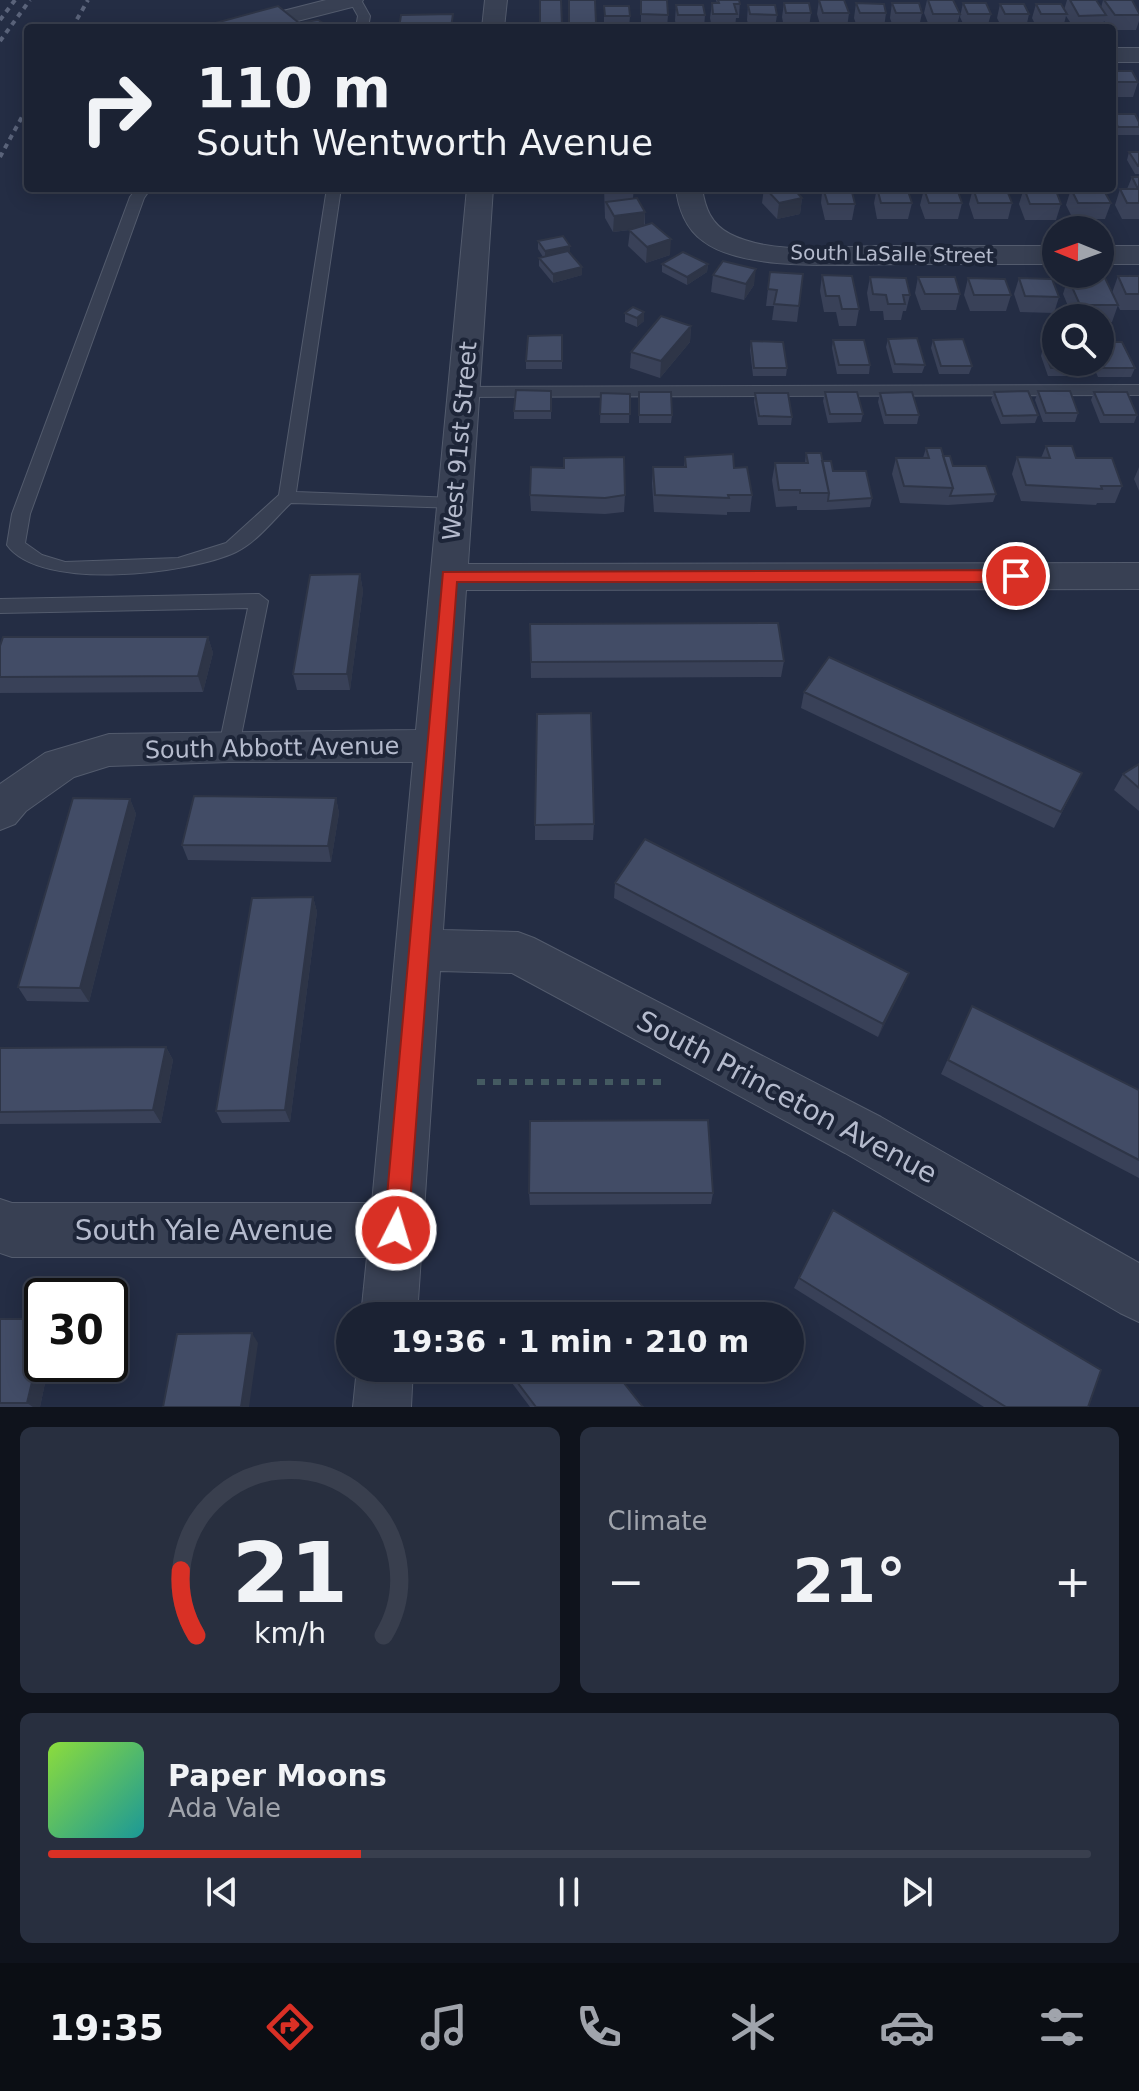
<!DOCTYPE html>
<meta charset="utf-8">
<style>
body{margin:0;font-family:"DejaVu Sans",sans-serif;background:#282f3f;color:#f1f3f6;height:100vh;display:flex;flex-direction:column;font-size:30px;white-space:nowrap}
*{box-sizing:border-box;margin:0}
p{font-size:26px;color:#a0a4ac}
.icon{flex:none;width:44px;height:44px;fill:none;stroke:currentColor;stroke-width:2;stroke-linecap:round;stroke-linejoin:round}
.map{position:relative;height:1407px;overflow:hidden}
.panel{display:flex;flex-direction:column;gap:20px;padding:20px;background:#0f131c;flex:1}
.panel>*{flex:none}
.banner{position:absolute;left:24px;top:24px;width:1092px;height:168px;border-radius:8px;box-shadow:0 4px 20px #0003,0 0 0 2px #393f4e;background:#1b2233;color:#f1f3f6;overflow:hidden}
.needle{width:52px;rotate:271deg}
.buttons{position:absolute;left:1042px;top:216px;display:grid;gap:16px}
.buttons a{display:grid;place-items:center;width:72px;height:72px;border-radius:50%;background:#1b2233;box-shadow:0 4px 20px #0003,0 0 0 2px #393f4e;font-size:40px}
.speed{position:absolute;left:24px;top:1278px;display:flex;gap:16px;font-size:40px;font-weight:700;text-align:center}
.speed>*{display:grid;place-content:center;width:104px;height:104px;border-radius:50%;background:#1b2233;box-shadow:0 4px 20px #0003,0 0 0 2px #393f4e;line-height:1}
.speed .limit{border:4px solid #111;border-radius:12px;background:#fff;color:#111}
.pin{position:absolute;display:grid;place-items:center;width:68px;height:68px;color:#fff;margin:-34px;border:4px solid #fff;border-radius:50%;box-shadow:0 2px 8px #0007}
.me{position:absolute;width:88px;margin:-44px;rotate:5deg;stroke-linejoin:round;filter:drop-shadow(0 0 6px #0008)}
.turn{display:flex;align-items:center;gap:28px;height:168px;padding:0 40px;font-size:36px}
.turn .icon{width:104px;height:104px;stroke-width:2.5}
.turn b{display:block;font-size:56px;line-height:68px}
.big{font-size:60px;font-weight:800;line-height:1.1}
.panel .card{flex:1;display:flex;flex-direction:column;justify-content:center;gap:12px;min-width:0;padding:0 28px;border-radius:12px;background:#282f3f}
.panel .dial{align-items:center;gap:0}
.dial svg{height:208px;overflow:visible;fill:none;stroke:#393f4e;stroke-width:7;stroke-linecap:round;text-anchor:middle}
.dial text{fill:#f1f3f6;stroke:none}
.song{display:flex;align-items:center;gap:24px}
.cover{width:96px;height:96px;border-radius:12px;background:linear-gradient(135deg,hsl(90 70% 55%),hsl(180 70% 35%))}
.played{height:8px;border-radius:4px;background:linear-gradient(90deg,#d93025 30%,#393f4e 30%)}
.keys{display:flex;justify-content:space-around;direction:ltr}
.heat{display:flex;justify-content:space-between;align-items:center;font-size:44px;direction:ltr}
.panel .tiles{flex:1;display:grid;gap:20px;grid-template-columns:1fr 1fr}
.card:last-child{grid-column:span 2}
.trip{position:absolute;left:336px;top:1302px;width:468px;height:80px;border-radius:40px;background:#1b2233;box-shadow:0 4px 20px #0003,0 0 0 2px #393f4e;font-weight:800;line-height:80px;text-align:center}
.tab-bar{display:flex;height:128px;justify-content:space-around;align-items:center;background:#0b0e14;color:#a0a4ac}
.tab-bar .icon{width:56px;height:56px}
.tab-bar .selected{color:#d93025}
.tab-bar b{font-size:36px;color:#f1f3f6}
.map>svg:first-child{display:block}
</style>
<div class="map">
<svg width="1139" height="1407" viewBox="0 0 1139 1407">
<rect width="100%" height="100%" fill="#242d44"/>
<g fill="none" stroke-linecap="round" stroke-linejoin="round">
<g stroke="#535b6d" stroke-width="2">
<path id="service" d="M349,0H361L370,16L368,28H356L358,16Z
M137,188H151L144,198L30,514L25,543L42,555L65,562L178,558L226,543L279,495L327,188H341L296,492L455,498L461,500L464,504L461,508L291,503C275,518 256,543 236,552C190,574 40,592 7,545L12,514L130,197Z
M1139,385V395L464,397L456,392L464,387Z
M259,594L268,601L239,746L236,752H222L219,746L248,608L0,613V599Z"/>
</g>
<g stroke="#535b6d" stroke-width="2">
<path id="minor" d="M326,0H363L360,5L270,28H233L236,23Z
M485,0H507L504,28H482Z
M1112,48H1139V62H1112Z
M467,188H493L468,564L1139,563V589L466,590L443,930L518,932L534,938L881,1117L1139,1263V1322L1120,1313L845,1153L512,973L440,971L417,1316H361L367,1257H12L0,1253V1199L12,1203H372L413,762H229L109,766L74,777L26,811L15,824L0,830V784L45,753L109,734L416,730Z
M676,188H702C705,208 711,224 730,234C771,255 831,247 876,246C936,246 996,246 1056,246V264C1005,264 953,264 902,264C850,264 745,273 703,241C686,229 678,208 676,188Z
M1100,246H1139V264H1100Z
M357,1368H413L411,1407H353Z"/>
</g>
<path stroke="#445a61" stroke-width="6" stroke-dasharray="8 8" stroke-linecap="butt" d="M477,1082H668"/>
<use href="#service" fill="#384053" fill-rule="evenodd"/>
<use href="#minor" fill="#384053" fill-rule="evenodd"/>
<path stroke="#5a637a" stroke-width="4" stroke-dasharray="5 5" stroke-linecap="butt" d="M0,20L15,0
M72,28L88,0
M0,41L30,0
M0,157L28,106"/>
</g>
<path fill="#394158" d="M540,0H561L562,28H540Z
M569,0H595L596,28H569Z
M641,0L668,15L667,28H641Z
M716,0H740L739,18H736L735,28H712L710,18L712,3H717Z
M819,0L849,13L847,28H821L817,14Z
M927,0H953L960,14L956,28H930L924,13Z
M1067,0H1096L1101,8L1103,0H1132L1139,13V21L1136,30H1112V28H1110L1104,21L1102,28H1074L1066,16L1063,28H1037L1032,18L1036,4L1064,10Z
M784,3L811,13L809,28H784L782,17Z
M856,3L886,13L884,28L857,27L854,18Z
M892,3L922,13L919,27H893L890,18Z
M963,3L991,14L987,28H965L960,17Z
M1000,4L1029,14L1026,28H1002L997,18Z
M676,5L705,15L704,28H676L675,20Z
M748,5L777,15L775,28H749L747,20Z
M604,6L630,16L629,28H604Z
M1112,71L1138,82L1133,97H1112Z
M1112,114L1139,122V135H1116L1112,128Z
M1129,152H1139V174H1135L1127,160Z
M1132,177H1139V219H1122L1115,205L1120,189H1127Z
M604,188H634L633,198L645,212V225L670,255L646,263L628,246L630,230L613,232L605,218Z
M764,188H798V191H795L802,198L800,214L777,219L762,203Z
M805,188H851L855,204L852,220H825L821,203L822,192H806Z
M877,188L912,203L908,219H877L874,203Z
M973,188L1012,203L1008,219H974L969,204Z
M1024,188L1061,204L1056,220H1025L1019,204Z
M924,189L962,203L958,219H925L920,205Z
M1071,189L1111,203L1105,219H1073L1066,205Z
M538,241L570,254L582,275L553,283L539,266V258L543,257L538,249Z
M662,264H708L707,272L687,285L662,272Z
M770,272L799,306L797,322L772,320L774,306H766Z
M713,275L754,285L744,300L711,292Z
M822,275L859,309L856,326H839L836,312H824L820,291Z
M1118,276H1139V310H1120L1112,293Z
M870,277L910,295L906,311H903L901,320H884L883,311H870L867,293Z
M918,277L960,294L956,310H921L915,293Z
M968,278L1011,295L1006,311H970L964,295Z
M1019,278L1059,297L1054,313L1020,312L1014,294Z
M1068,278L1118,305L1112,322H1100V318H1073L1063,294Z
M644,312V321L637,327L625,322V313Z
M691,326L690,342L660,378L630,368L631,352Z
M562,335V369H526V361Z
M888,339L925,365L922,373H893L886,347Z
M833,340L870,365L869,374H837L832,348Z
M933,340L972,366L969,374H939L931,348Z
M751,341L787,368L786,376H753L750,350Z
M1043,348L1074,368L1071,376H1048L1041,356Z
M1091,362H1100L1135,368L1131,377H1098Z
M551,391V419H514V411Z
M1038,391L1078,413L1075,422H1043L1035,400Z
M639,392L672,415L671,423H639Z
M825,392L863,414L861,422L828,423L823,401Z
M994,392L1038,415L1035,423L1001,424L991,400Z
M1094,392L1137,415L1134,423H1100L1091,400Z
M601,393L630,394L629,423H600Z
M755,393L792,417L791,425H758L754,402Z
M880,393L919,415L917,424H884L878,402Z
M1046,446L1076,458L1122,486L1115,503H1097L1096,505L1021,501L1012,474L1017,457L1041,458Z
M926,448L943,456L953,466L996,494L993,502L948,505L900,503L892,474L896,458H923Z
M806,453L822,461L833,471L872,498L870,507L826,510H797V506L776,507L772,480L775,463H805Z
M685,457L734,468L752,495L750,512H727V515L654,512L652,484L653,467H684Z
M1139,467V491L1134,479Z
M564,468L625,495L624,512L605,514L531,511L530,495Z
M360,574L363,591L350,690H297L293,674Z
M530,624L784,661L781,677L531,678Z
M208,637L213,653L203,692L0,693V646Z
M804,692L1082,773L1054,828L801,708Z
M1139,764V811L1114,790L1123,774Z
M336,798L339,813L331,862L188,860L182,845Z
M130,799L136,814L89,1002L27,1001L18,987Z
M594,824L593,840H535V825Z
M615,883L903,987L878,1037L614,898Z
M313,897L317,912L290,1122L222,1123L216,1111Z
M972,1006L1139,1090V1178L941,1074Z
M166,1047L173,1060L161,1123L0,1124V1048Z
M529,1193H713L711,1204L530,1205Z
M799,1278L1088,1407H984L794,1288Z
M0,1319L49,1364L40,1407H0Z
M508,1370L643,1407H530L509,1379Z"/>
<path fill="#2e3547" d="M323,23V28H311Z
M802,198L800,214L777,219L779,203Z
M645,212L644,228L613,232L614,216Z
M671,239L670,255L646,263L647,247Z
M570,246V254L545,260V251Z
M708,264L707,272L687,285V277Z
M582,267V275L553,283V274Z
M756,269L754,285L744,300L746,284Z
M644,312V321L637,327V318Z
M691,326L690,342L660,378L661,361Z
M360,574L363,591L350,690L347,674Z
M208,637L213,653L203,692L198,676Z
M336,798L339,813L331,862L328,846Z
M130,799L136,814L89,1002L80,988Z
M313,897L317,912L290,1122L285,1110Z
M909,973L903,987L878,1037L883,1024Z
M166,1047L173,1060L161,1123L153,1110Z
M252,1333L258,1343L249,1407H241Z
M42,1340V1364H49L40,1407H33L27,1403Z"/>
<path fill="#424c66" stroke="#2e3547" stroke-width="2" d="M540,0H561L562,26L552,27V24H540Z
M569,0H595L596,23L569,24Z
M641,0H667L668,15L641,14Z
M718,0H739L740,4H734L737,14H713L712,3H719Z
M819,0H844L849,13H823Z
M928,0H953L960,14H933Z
M1070,0H1096L1106,15L1079,16Z
M1104,0H1132L1139,13V15H1115Z
M784,3H809L811,13H786Z
M856,3L884,4L886,13H860Z
M892,3H919L922,13H896Z
M963,3H986L991,14H968Z
M1000,4H1024L1029,14H1005Z
M1036,4H1061L1067,14H1041Z
M676,5H703L705,15H678Z
M748,5H775L777,15L750,14Z
M278,6L299,23L318,20L323,23L311,28H197Z
M604,6H629L630,16H605Z
M453,14L451,28H399L401,15Z
M1112,71H1132L1138,82H1112Z
M1112,114H1135L1139,122V127H1118Z
M1129,152H1139V166H1138Z
M1132,177H1139V203H1127L1120,189H1138Z
M605,188H634V189H605Z
M765,188H793L802,198L779,203Z
M823,188H851L855,204H828Z
M877,188H907L912,203H881Z
M973,188H1006L1012,203H978Z
M1024,188H1055L1061,204H1030Z
M924,189H957L962,203H929Z
M1071,189H1103L1111,203H1078Z
M637,198L645,212L614,216L606,202Z
M652,223L671,239L647,247L629,230Z
M563,236L570,246L545,251L538,241Z
M568,251L582,267L553,274L539,258Z
M683,252L708,264L687,277L662,264Z
M723,261L756,269L746,284L713,275Z
M770,272L803,274L799,306L774,304L777,290L768,289Z
M822,275L852,276L859,309H842L839,296H826Z
M1118,276H1139V294H1126Z
M870,277L906,278L910,295H903L905,304H888L886,295L873,294Z
M918,277H955L960,294H925Z
M968,278L1005,279L1011,295H974Z
M1019,278L1052,279L1059,297L1025,296Z
M1068,278H1105L1118,305H1080Z
M633,307L644,312L637,318L625,313Z
M661,316L691,326L661,361L631,352Z
M562,335V361H526L528,336Z
M917,338L925,365L895,364L888,339Z
M963,339L972,366H941L933,340Z
M833,340H864L870,365H839Z
M751,341L783,342L787,368H754Z
M1100,342H1122L1135,368H1101L1098,362H1100Z
M1043,348H1056V362H1071L1074,368H1051Z
M516,390L551,391V411H514Z
M1028,391L1038,415L1003,416L994,392Z
M1038,391H1070L1078,413H1046Z
M639,392H671L672,415H639Z
M825,392H857L863,414H830Z
M912,392L919,415H886L880,393Z
M1094,392H1127L1137,415H1104Z
M601,393L630,394V414H600Z
M755,393H788L792,417L759,416Z
M1046,446H1072L1076,458H1112L1122,486H1101L1102,489L1026,485L1017,457L1050,458Z
M926,448H941L953,488L904,486L896,458H929Z
M806,453H821L829,493H800V490H779L775,463H808Z
M733,454L734,468L747,467L752,495H728L729,498L655,495L653,467H686L685,457Z
M943,456H950L953,466H986L996,494L950,496L953,488Z
M624,457L625,495L605,498L530,495L531,467L564,468V458Z
M822,461H831L833,471H866L872,498L828,501L829,493Z
M360,574L347,674H293L310,575Z
M778,623L784,661L531,662L530,624Z
M3,637H208L198,676L0,677V646Z
M829,657L1082,773L1061,812L804,692Z
M591,713L594,824L535,825L537,714Z
M1139,764V788L1123,774Z
M194,796L336,798L328,846L182,845Z
M73,798L130,799L80,988L18,987Z
M645,839L909,973L883,1024L615,883Z
M313,897L285,1110L216,1111L252,898Z
M972,1006L1139,1090V1160L948,1060Z
M166,1047L153,1110L0,1112V1048Z
M708,1120L713,1193H529L530,1121Z
M833,1210L1101,1370L1088,1407H1006L799,1278Z
M0,1319H42V1340L27,1403H0Z
M252,1333L241,1407H163L177,1334Z
M510,1368H612L643,1407H536L508,1370Z"/>
<path fill="#d93025" stroke="#8d1f18" stroke-width="2" d="M1016,570L1025,576L1016,582H457L408,1230L405,1238L396,1242L388,1238L384,1230L443,572Z"/>
<g text-anchor="middle" dominant-baseline="central" stroke-width="8" stroke-linejoin="round" paint-order="stroke">
<g font-size="20" fill="#b5bbcd" stroke="#1d2538">
<text transform="translate(892 254) rotate(1)">South LaSalle Street</text>
</g>
<g font-size="24" fill="#b5bbcd" stroke="#1d2538">
<text transform="translate(460 441) rotate(-85)">West 91st Street</text>
<text transform="translate(272 748) rotate(-1)">South Abbott Avenue</text>
</g>
<g font-size="28" fill="#b5bbcd" stroke="#1d2538">
<text transform="translate(787 1097) rotate(28)">South Princeton Avenue</text>
<text x="204" y="1230">South Yale Avenue</text>
</g>
</g>
</svg>
<div class="buttons">
<a><svg class="needle" viewBox="-14 -14 28 28"><path d="M0-13l5 13h-10z" fill="#e53935"/><path d="M0 13l5-13h-10z" fill="#a0a4ac"/></svg></a>
<a><svg class="icon" aria-label="search" viewBox="0 0 24 24"><circle cx="10" cy="10" r="6"/><path d="M15 15l6 6"/></svg></a>
</div>
<div class="speed"><div class="limit">30</div></div>
<div class="pin" style="left:1016px;top:576px;background:#d93025"><svg class="icon" aria-label="arrive" viewBox="0 0 24 24"><path d="M6 21V4h12l-3 4 3 4H6"/></svg></div>
<svg class="me" style="left:396px;top:1230px" viewBox="-20 -20 40 40"><circle r="17" fill="#d93025" stroke="#fff" stroke-width="3"/><path d="M0-11L8 9 0 5-8 9z" fill="#fff"/></svg>
<div class="trip">19:36 · 1 min · 210 m</div>
<div class="banner">
<div class="turn"><svg class="icon" aria-label="right" viewBox="0 0 24 24"><path d="M7 20v-9h11M14 6l5 5-5 5"/></svg><div><b>110 m</b>South Wentworth Avenue</div></div>
</div>
</div>
<section class="panel">
<div class="tiles">
<div class="card dial"><svg viewBox="0 0 100 80">
<path d="M14 69A42 42 0 1 1 86 69"/>
<path d="M14 69A42 42 0 0 1 8 44" stroke="#d93025"/>
<text x="50" y="56" font-size="32" font-weight="700">21</text>
<text x="50" y="72" font-size="11">km/h</text>
</svg></div>
<div class="card"><p>Climate</p>
<div class="heat"><a>−</a><b class="big">21°</b><a>+</a></div>
</div>
<div class="card">
<div class="song"><i class="cover"></i><div><b>Paper Moons</b><p>Ada Vale</p></div></div>
<div class="played"></div>
<div class="keys"><svg class="icon" aria-label="previous" viewBox="0 0 24 24"><path d="M18 5L8 12l10 7zM5 5v14"/></svg><svg class="icon" aria-label="pause" viewBox="0 0 24 24"><path d="M8 5v14M16 5v14"/></svg><svg class="icon" aria-label="next" viewBox="0 0 24 24"><path d="M6 5l10 7-10 7zM19 5v14"/></svg></div>
</div>
</div>
</section>
<nav class="tab-bar">
<b>19:35</b>
<svg class="icon selected" aria-label="directions" viewBox="0 0 24 24"><path d="M12 3l9 9-9 9-9-9zM9 14v-3h6M13 9l2 2-2 2"/></svg>
<svg class="icon" aria-label="music" viewBox="0 0 24 24"><path d="M9 18V5l10-2v13"/><circle cx="6" cy="18" r="3"/><circle cx="16" cy="16" r="3"/></svg>
<svg class="icon" aria-label="phone" viewBox="0 0 24 24"><path d="M5 4h4l2 5-3 2q2 4 5 5l2-3 5 2v4C11 20 4 13 5 4z"/></svg>
<svg class="icon" aria-label="climate" viewBox="0 0 24 24"><path d="M12 3v18M4 7l16 10M4 17L20 7"/></svg>
<svg class="icon" aria-label="car" viewBox="0 0 24 24"><path d="M5 17H2v-5l4-1 3-4h7l3 4 3 1v5h-3M9 17h6M6 11h13"/><circle cx="7" cy="17" r="2"/><circle cx="17" cy="17" r="2"/></svg>
<svg class="icon" aria-label="filters" viewBox="0 0 24 24"><path d="M4 7h16M4 17h16"/><circle cx="9" cy="7" r="2"/><circle cx="15" cy="17" r="2"/></svg>
</nav>
